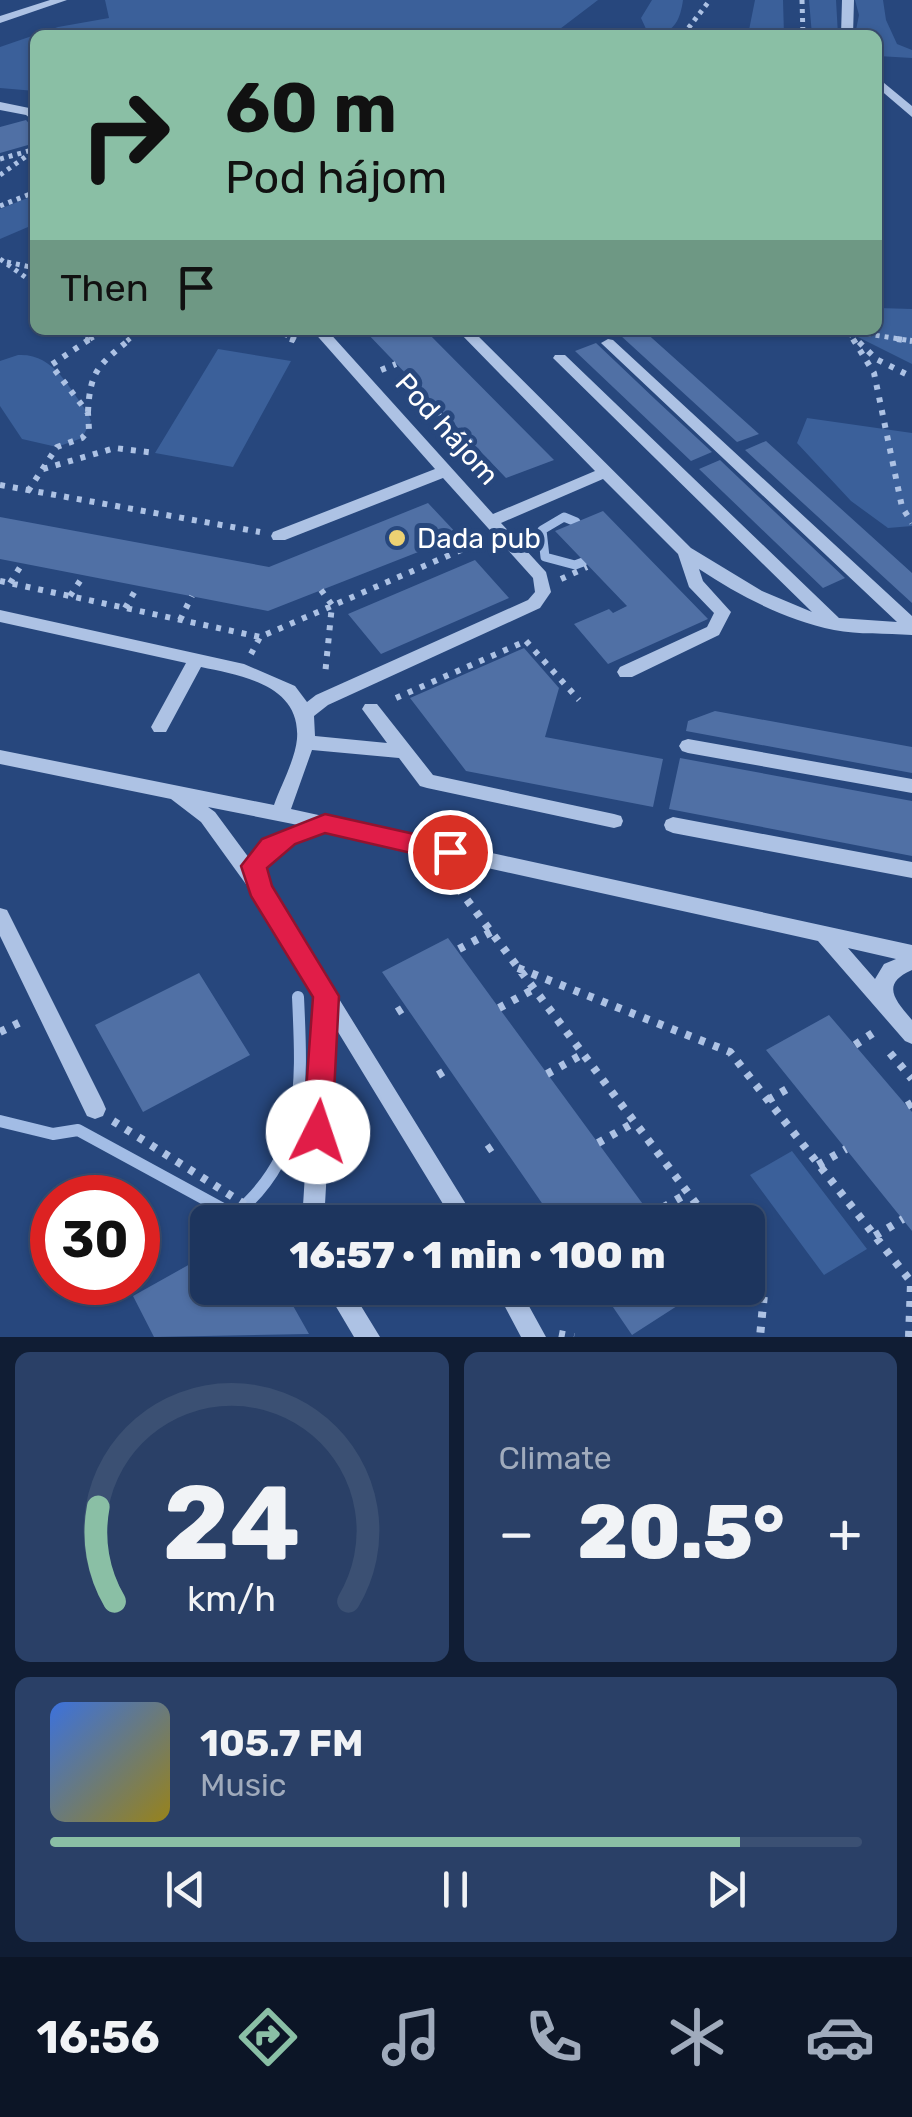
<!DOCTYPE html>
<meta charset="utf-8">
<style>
body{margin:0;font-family:Rubik,sans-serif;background:#2a4067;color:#f1f3f6;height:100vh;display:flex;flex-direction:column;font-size:38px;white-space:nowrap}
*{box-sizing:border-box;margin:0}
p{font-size:32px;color:#a0abbc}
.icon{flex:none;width:55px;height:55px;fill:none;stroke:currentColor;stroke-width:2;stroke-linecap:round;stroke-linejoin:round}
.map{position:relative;height:1337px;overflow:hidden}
.sheet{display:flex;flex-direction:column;gap:15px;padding:15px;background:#101d34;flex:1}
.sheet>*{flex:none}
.top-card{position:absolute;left:30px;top:30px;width:852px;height:305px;border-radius:15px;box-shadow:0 2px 8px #0004,0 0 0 2px #3b5073;background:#8abfa5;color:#111;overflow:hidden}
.speed{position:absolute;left:30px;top:1175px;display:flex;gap:20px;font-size:50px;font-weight:700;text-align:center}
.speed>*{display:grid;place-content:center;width:130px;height:130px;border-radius:50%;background:#1d355e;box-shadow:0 2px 8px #0004,0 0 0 2px #3b5073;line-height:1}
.speed .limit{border:15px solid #d22;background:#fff;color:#111}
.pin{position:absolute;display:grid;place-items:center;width:85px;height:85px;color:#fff;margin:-42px;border:5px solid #fff;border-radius:50%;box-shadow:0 2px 10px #0007}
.me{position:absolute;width:110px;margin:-55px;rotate:4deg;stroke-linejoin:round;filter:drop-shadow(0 0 8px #0008)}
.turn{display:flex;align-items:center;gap:35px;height:210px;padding:0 30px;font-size:45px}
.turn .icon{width:130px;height:130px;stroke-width:2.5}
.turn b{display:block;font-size:70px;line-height:85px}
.then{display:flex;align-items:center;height:95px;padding:0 30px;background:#0003;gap:20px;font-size:38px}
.big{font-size:75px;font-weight:800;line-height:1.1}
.sheet .tile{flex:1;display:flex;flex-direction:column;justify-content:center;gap:15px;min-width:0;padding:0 35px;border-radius:15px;background:#2a4067}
.sheet .dial{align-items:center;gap:0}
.dial svg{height:260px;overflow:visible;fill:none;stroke:#3b5073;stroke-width:7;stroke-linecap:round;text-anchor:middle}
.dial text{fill:#f1f3f6;stroke:none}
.song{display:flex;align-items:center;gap:30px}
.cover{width:120px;height:120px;border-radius:15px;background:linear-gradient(135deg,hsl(220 70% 55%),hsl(50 70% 35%))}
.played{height:10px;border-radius:5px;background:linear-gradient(90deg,#8abfa5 85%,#3b5073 85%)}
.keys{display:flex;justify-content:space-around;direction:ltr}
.heat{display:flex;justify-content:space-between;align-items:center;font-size:55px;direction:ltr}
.sheet .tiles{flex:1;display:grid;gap:15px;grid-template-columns:1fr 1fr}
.tile:last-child{grid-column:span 2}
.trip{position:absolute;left:190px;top:1205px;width:575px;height:100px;border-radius:15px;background:#1d355e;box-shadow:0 2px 8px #0004,0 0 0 2px #3b5073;font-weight:800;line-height:100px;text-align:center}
.dock{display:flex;height:160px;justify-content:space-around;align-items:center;background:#0c1526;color:#a0abbc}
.dock .icon{width:70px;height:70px}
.dock .active{color:#8abfa5}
.dock b{font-size:45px;color:#f1f3f6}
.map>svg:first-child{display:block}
</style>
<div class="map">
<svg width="912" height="1337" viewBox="0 0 912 1337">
<rect width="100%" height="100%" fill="#27477d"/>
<path fill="#3b609a" d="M105,0H598L552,35H35V91L0,88V47L58,27L109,18Z
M652,0H683C680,22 672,38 647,31L641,18Z
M755,0H783L784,35H748Z
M809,0H836L838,35H812Z
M855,0H883L886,20L897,44L912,50V58L878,56V35H855L859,15Z
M35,195V224L0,239V209Z
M878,308L912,309V364L850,333V330H878Z
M218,349L291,361L233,467L155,453Z
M18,355C54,353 68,387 88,413L91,421L82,438L57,447L22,439L0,406V361Z
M807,418L912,433V526L888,528L851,501L797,443Z
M792,1151L867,1249L824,1275L750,1175Z"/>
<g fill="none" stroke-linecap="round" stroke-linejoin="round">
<path stroke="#a2bce5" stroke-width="9" d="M576,522L564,517L542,530L545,557L575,565L583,562"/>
<path stroke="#a2bce5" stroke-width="12" d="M0,1121L53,1134L78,1130L234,1215C307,1155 302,1084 298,997"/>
</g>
<path fill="#5070a5" d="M26,120L35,130V143L0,153V127Z
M364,330H425L554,460L506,478Z
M633,330H643L759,434L737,442L620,335Z
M596,343L656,400L712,452L691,461L575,351Z
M766,441L912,573V603L745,450Z
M720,460L741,480L845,578L823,588L699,469Z
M428,503L459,536L268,611L0,559V517L269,567Z
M603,511L708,619L608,664L574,624L609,609L613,613L627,606L555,531Z
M475,560L509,598L381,654L348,614Z
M524,648L559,688L545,737L663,759L653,807L466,771L410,698Z
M715,711L912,747V773L686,731L688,721Z
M680,758L912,801V856L669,809Z
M448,938L499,1008L656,1222H555L382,972Z
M199,973L250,1055L143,1112L95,1025Z
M829,1015L912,1112V1231L766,1050Z
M208,1254V1288H283L309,1334L154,1337L133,1296Z
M600,1288H705L632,1335Z"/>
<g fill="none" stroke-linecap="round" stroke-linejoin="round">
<path stroke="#adc2e4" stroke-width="5" stroke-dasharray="4 5" stroke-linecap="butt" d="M802,0L803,35
M683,35L710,0
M0,159L32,150
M0,175L35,150
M0,206L35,192
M0,259L35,284
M7,262L35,268
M114,330L135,334
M276,330L298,341
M807,330L850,334
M849,331L912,341
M850,333L855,341
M90,339L106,330
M87,341L90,330
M127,341L140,330"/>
<path stroke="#adc2e4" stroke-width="6" stroke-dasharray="5 8" stroke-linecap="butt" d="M290,339L300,342
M853,339L874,373L902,507L912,523
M897,339L912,341
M859,342L876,359L912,377
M381,370L396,364
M88,412C90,370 99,365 130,339
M424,418L443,411
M468,468L489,460
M43,469L115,448L155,453
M0,485L260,532
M28,491L57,447L82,438L89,430L88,413L51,365L90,339
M561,579L587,567
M0,581L260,637
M10,583L22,564
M321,590L332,605L325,675
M70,596L84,575
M125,608L138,586
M180,620L192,596
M526,641L579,700
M251,654L260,637L475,544
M396,698L526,641"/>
<path stroke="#adc2e4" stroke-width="8" stroke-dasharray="6 9" stroke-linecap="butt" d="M449,876L710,1222
M459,949L491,932
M518,968L730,1052L912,1283
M499,1008L534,989
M397,1012L405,1007
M0,1032L27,1019
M855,1045L879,1029
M890,1053L912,1079
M547,1074L583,1054
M438,1075L448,1069
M768,1100L794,1085
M907,1106L912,1103
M113,1121L271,1221H287
M598,1143L635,1122
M487,1150L499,1142
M818,1165L846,1149
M650,1215L688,1193
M534,1222L548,1213
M875,1236L903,1219
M748,1272L764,1294L760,1337
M585,1299L600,1289
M559,1334L574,1337
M909,1337L911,1283"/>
<path fill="#adc2e4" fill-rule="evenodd" d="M50,0H67L0,23V16Z
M842,0H854L853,35H841Z
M878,78L912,106V117L878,88Z
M0,102L34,109L35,122L26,115L0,110Z
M312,330H327L493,514L595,471L457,330H472L691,548L762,591L812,612L553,358L555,355H565L839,618L897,622L601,343L608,339L613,340L912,616V635C886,633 859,635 834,630C785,620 740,596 699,569L703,581L731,612L719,635L632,677H620L617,672L620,667L707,627L714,613L689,587L678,554L603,479L501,523L546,572L551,592L540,608L328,705L314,716L315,736L387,743L362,709L365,704H377L433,775L614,814L621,816L623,821L621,826L614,828L427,788L420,786L399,758L312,750L291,809L912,945V970C880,984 895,1000 912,1020V1044L905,1041L818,941L325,832C300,840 282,847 264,868L268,884L477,1222H454L335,1027L324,1222H302L316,997L253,894L201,822L171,799L0,764V750L274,805C281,785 295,760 297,739C301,685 243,676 201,667L166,732H154L151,727L186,663L0,622V610L244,664L295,686L307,702L316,695L528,600L535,592L533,578L443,478L285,540H273L271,536L273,532L435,469ZM208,807L298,825L264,841L249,858L215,812ZM848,948L896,959L884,964L875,979Z
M688,739L912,779V793L688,753L682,751L679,746L682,741Z
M673,817L912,862V878L673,833L666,830L664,825L666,820Z
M0,908L7,910L103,1102L106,1109L103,1116L95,1119L87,1116L0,936Z
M325,1288H350L380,1337H354Z
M495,1288H519L546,1337H521Z"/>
</g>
<path fill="#e11d48" stroke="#92132f" stroke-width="2.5" d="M325,814L450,842L459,845L463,852L459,859L450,862L325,833L295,844L267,868L272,886L339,996L332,1132L328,1141L318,1144L307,1141L303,1132L313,997L251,896L241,866L262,839Z"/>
<circle fill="#ecd173" stroke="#27477d" stroke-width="4" cx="397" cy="538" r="10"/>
<g text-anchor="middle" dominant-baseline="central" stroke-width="10" stroke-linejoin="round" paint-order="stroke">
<g font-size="28" fill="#fff" stroke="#27477d">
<text transform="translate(447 429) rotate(48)">Pod hájom</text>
</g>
<g font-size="28" fill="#fff" stroke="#27477d" text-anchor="start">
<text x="417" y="538">Dada pub</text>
</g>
</g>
</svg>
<div class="speed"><div class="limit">30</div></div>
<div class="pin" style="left:450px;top:852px;background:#d93025"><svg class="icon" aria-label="arrive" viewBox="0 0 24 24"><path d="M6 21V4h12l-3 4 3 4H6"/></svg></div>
<svg class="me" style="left:318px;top:1132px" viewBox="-20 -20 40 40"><circle r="19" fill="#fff"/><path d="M0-13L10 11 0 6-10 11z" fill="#e11d48"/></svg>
<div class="trip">16:57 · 1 min · 100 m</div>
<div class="top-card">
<div class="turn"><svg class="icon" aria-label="right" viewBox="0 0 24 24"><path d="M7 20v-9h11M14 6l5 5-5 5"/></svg><div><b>60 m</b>Pod hájom</div></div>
<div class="then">Then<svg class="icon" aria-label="arrive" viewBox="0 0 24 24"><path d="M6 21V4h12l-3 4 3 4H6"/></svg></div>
</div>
</div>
<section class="sheet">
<div class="tiles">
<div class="tile dial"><svg viewBox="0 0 100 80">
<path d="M14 69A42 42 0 1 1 86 69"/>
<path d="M14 69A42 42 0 0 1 9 40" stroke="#8abfa5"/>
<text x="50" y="56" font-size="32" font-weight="700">24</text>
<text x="50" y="72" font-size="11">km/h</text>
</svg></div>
<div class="tile"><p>Climate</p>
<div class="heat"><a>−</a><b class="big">20.5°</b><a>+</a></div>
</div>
<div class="tile">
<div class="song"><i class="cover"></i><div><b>105.7 FM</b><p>Music</p></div></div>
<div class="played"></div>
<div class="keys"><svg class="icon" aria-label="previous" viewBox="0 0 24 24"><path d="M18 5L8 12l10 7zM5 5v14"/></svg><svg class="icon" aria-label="pause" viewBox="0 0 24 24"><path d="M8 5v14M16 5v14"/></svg><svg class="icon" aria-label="next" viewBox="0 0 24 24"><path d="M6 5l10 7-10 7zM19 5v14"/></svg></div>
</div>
</div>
</section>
<nav class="dock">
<b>16:56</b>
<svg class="icon active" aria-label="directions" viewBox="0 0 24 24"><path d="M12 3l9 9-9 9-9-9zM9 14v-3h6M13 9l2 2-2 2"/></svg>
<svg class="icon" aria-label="music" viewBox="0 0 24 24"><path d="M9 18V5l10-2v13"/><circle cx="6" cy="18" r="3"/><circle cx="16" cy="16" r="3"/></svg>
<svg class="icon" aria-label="phone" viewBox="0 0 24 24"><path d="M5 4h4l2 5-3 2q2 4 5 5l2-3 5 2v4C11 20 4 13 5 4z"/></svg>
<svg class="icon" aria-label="climate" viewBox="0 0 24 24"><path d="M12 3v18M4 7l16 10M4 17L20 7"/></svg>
<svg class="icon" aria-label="car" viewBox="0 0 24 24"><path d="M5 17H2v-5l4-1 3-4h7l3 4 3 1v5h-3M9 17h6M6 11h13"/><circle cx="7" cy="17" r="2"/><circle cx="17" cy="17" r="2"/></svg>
</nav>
